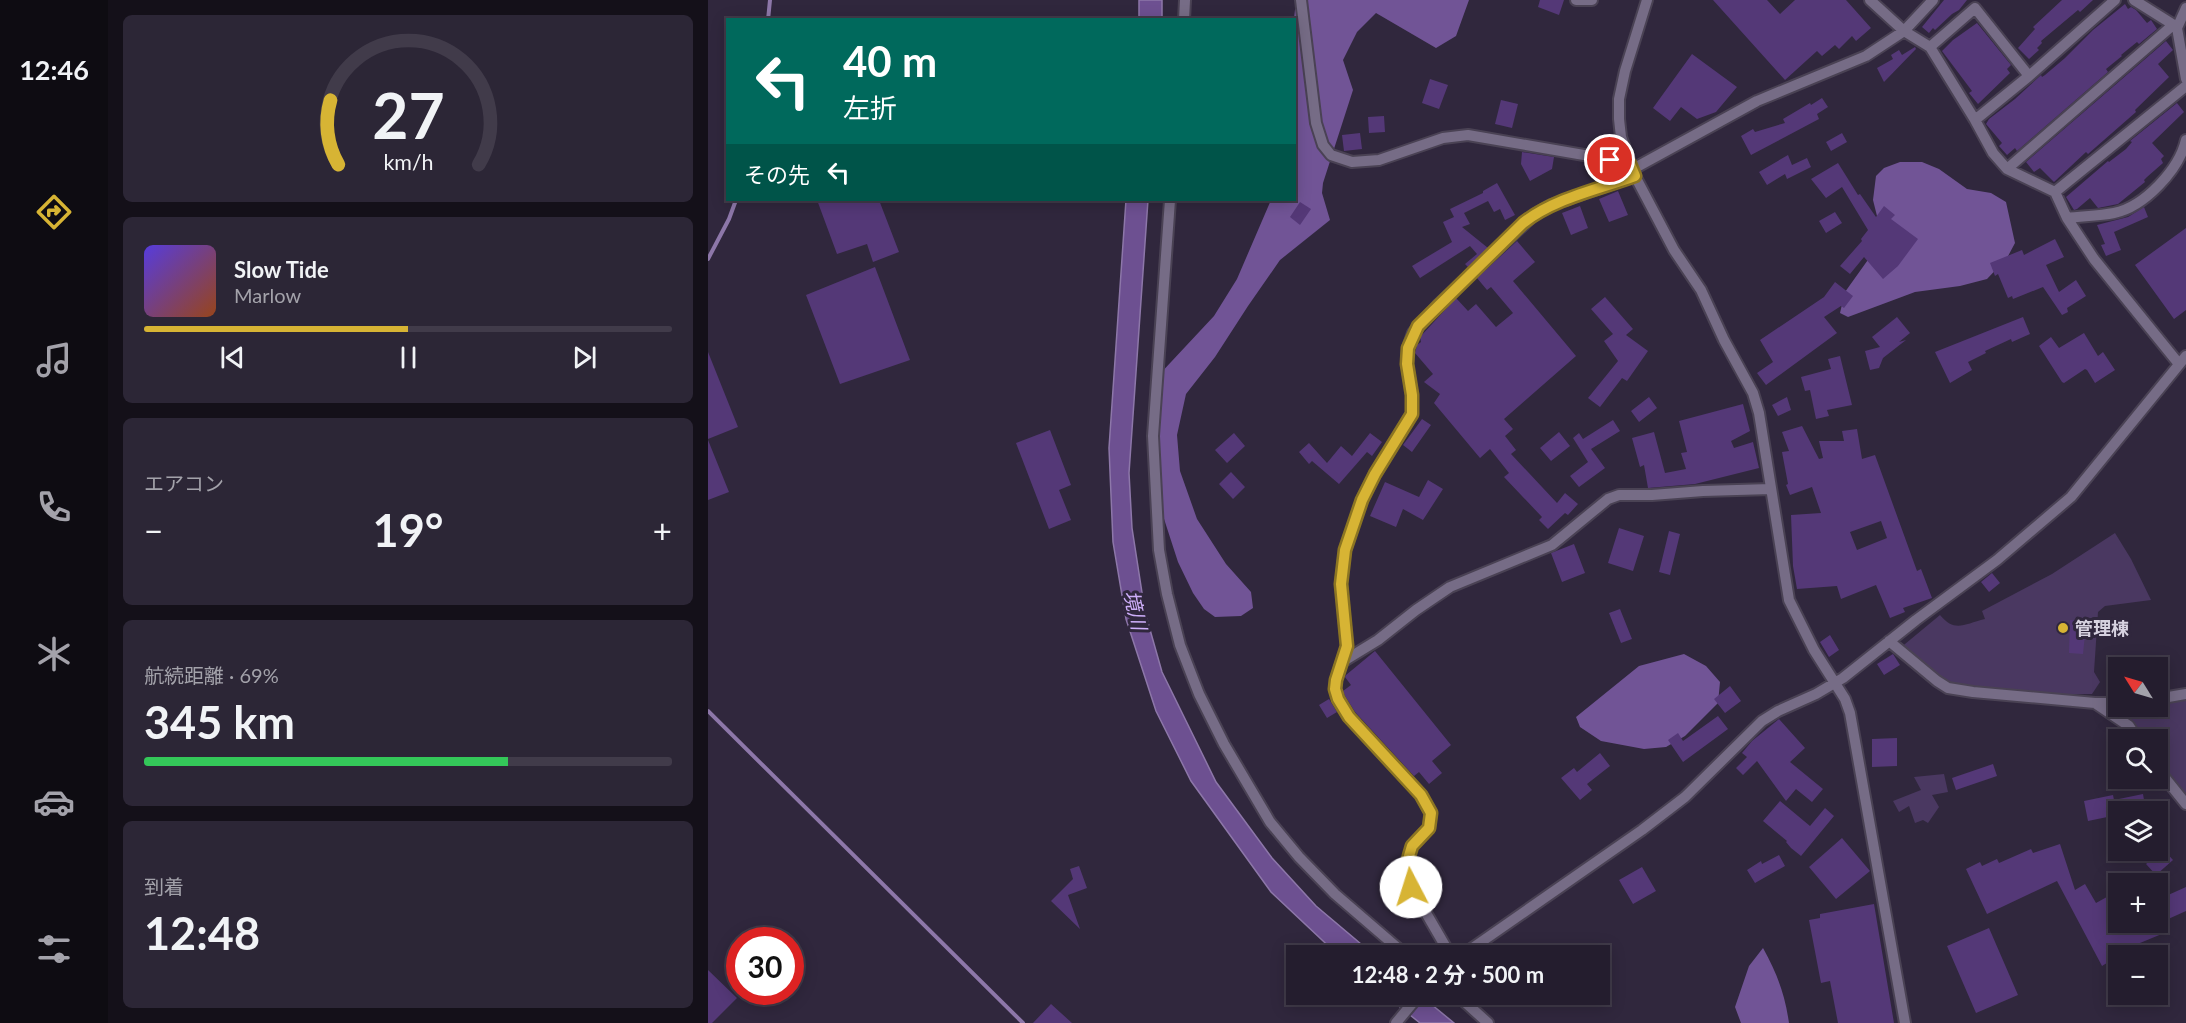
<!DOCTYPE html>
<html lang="ja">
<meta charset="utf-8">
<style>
body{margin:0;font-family:Lato,"Noto Sans JP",sans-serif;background:#2c2636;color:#f1f3f6;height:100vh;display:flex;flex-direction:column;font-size:22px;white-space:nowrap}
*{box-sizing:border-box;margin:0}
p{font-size:20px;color:#a3a2aa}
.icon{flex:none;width:33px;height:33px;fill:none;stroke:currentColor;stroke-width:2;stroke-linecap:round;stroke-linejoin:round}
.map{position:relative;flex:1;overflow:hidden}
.side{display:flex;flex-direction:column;gap:15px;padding:15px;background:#141019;width:600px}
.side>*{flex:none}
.guide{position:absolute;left:18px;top:18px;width:570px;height:183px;border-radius:0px;box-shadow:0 3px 15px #0003,0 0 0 2px #413b4a;background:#00695c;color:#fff;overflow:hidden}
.needle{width:39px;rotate:307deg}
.fabs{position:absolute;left:1400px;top:657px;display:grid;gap:12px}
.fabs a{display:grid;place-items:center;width:60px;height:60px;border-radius:0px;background:#241d2e;box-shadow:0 3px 15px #0003,0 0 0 2px #413b4a;font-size:30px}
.speed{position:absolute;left:18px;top:927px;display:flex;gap:12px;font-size:30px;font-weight:700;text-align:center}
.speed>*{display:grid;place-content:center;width:78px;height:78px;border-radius:50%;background:#241d2e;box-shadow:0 3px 15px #0003,0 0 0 2px #413b4a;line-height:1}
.speed .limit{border:9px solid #d22;background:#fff;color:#111}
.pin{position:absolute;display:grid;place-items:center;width:51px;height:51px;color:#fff;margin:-26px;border:3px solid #fff;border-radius:50%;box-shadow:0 2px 6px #0007}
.me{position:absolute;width:66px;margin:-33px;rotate:355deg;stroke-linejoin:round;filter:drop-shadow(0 0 4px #0008)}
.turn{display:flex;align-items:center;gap:21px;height:126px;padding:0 18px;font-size:27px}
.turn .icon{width:78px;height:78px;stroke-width:2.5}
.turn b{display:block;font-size:42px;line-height:51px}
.then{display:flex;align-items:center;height:57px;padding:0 18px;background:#0003;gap:12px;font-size:22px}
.big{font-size:45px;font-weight:700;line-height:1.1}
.side .widget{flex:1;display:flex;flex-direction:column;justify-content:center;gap:9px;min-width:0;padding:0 21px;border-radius:9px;background:#2c2636}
.side .dial{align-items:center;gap:0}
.dial svg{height:156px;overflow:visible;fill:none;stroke:#413b4a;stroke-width:7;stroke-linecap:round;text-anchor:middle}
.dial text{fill:#f1f3f6;stroke:none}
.song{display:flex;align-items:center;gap:18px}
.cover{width:72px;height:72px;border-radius:9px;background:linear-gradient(135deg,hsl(250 70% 55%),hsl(20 70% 35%))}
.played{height:6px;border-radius:3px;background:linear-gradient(90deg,#d7b434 50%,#413b4a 50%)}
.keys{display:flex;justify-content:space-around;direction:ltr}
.heat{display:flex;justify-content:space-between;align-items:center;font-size:33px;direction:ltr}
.charge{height:9px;border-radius:4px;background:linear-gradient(90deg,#34c759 69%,#413b4a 0)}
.trip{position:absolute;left:578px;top:945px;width:324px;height:60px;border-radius:0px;background:#241d2e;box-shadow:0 3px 15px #0003,0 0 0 2px #413b4a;font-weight:700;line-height:60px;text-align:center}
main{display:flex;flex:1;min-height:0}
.tabs{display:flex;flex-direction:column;width:108px;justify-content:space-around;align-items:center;background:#0e0c12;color:#a3a2aa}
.tabs .icon{width:42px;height:42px}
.tabs .active{color:#d7b434}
.tabs b{font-size:27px;color:#f1f3f6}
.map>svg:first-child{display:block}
</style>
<main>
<nav class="tabs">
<b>12:46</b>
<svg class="icon active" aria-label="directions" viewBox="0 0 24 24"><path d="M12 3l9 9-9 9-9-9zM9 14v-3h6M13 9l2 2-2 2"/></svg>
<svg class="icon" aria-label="music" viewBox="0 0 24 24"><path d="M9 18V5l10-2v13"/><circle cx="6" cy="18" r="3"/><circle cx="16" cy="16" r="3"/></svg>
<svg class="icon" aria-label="phone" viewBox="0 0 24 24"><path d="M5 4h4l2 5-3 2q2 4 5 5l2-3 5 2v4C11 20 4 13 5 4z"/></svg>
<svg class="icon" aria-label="climate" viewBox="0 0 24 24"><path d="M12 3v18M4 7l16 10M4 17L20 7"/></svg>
<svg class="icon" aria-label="car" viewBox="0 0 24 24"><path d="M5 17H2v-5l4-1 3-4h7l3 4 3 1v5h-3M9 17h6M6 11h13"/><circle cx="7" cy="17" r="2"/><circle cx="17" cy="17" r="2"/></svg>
<svg class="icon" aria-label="filters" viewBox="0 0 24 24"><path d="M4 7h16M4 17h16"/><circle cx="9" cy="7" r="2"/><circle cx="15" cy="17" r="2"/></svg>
</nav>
<section class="side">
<div class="widget dial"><svg viewBox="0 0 100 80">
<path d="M14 69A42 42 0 1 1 86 69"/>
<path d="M14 69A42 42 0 0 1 10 36" stroke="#d7b434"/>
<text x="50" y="56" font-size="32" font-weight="700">27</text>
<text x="50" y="72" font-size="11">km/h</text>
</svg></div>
<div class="widget">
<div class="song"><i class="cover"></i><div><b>Slow Tide</b><p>Marlow</p></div></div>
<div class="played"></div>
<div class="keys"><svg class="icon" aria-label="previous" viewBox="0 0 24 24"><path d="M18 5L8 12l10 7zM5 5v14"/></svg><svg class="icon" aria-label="pause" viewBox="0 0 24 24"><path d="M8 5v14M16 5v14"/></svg><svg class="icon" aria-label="next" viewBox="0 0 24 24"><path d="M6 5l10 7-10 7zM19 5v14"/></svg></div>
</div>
<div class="widget"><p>エアコン</p>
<div class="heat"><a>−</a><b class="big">19°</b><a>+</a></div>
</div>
<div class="widget"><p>航続距離 · 69%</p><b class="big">345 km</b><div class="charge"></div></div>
<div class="widget"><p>到着</p><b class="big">12:48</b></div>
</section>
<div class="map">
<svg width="1478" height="1023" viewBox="0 0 1478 1023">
<rect width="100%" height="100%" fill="#30273d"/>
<path fill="#4a3861" d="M1407,533L1423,559L1443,600L1397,606L1390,612L1386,672L1392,682L1384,694L1305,695L1249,690L1191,649L1232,615C1247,633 1256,624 1277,619L1274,611L1344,574Z
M1478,694V804L1449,768V740L1430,739L1387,703L1410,706H1449V699Z
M1236,774L1240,792L1224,795L1231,807L1220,823L1215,820L1207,823L1201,806L1191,812L1185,801L1213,790L1206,777Z"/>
<path fill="#715496" d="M588,0H761L748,36L728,48L668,13L649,32L635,60L645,90L615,183L614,193L622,220L572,260L540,306L507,357L478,394L469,435L472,471L489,519L518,564L543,592L545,608L533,616L507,617L496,609L485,593L470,562L446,488L449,377L506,316L529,279L563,200H586V19Z
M1192,162H1214L1231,169L1259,189L1283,193L1298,202L1307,243L1299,258L1279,279L1252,286L1207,292L1140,317L1132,313L1137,292L1172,243V228L1165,200L1168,176L1176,168Z
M976,654L998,666L1012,682L1010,703L977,736L958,747L936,749L893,741L872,727L868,717L931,666Z
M1055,948C1069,973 1077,995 1081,1023H1033L1027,1007L1041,966Z"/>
<path fill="#6d5091" stroke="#8d77a9" stroke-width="1.5" d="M431,0H454V19H431Z
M418,200H440L421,473L424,528L437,612L454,672L508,782L564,858L608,906L666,955H630L563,892L483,781L448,711L418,619L405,542L401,448Z
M677,995H712L746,1023H712Z"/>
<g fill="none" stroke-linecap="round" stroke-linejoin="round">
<path stroke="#8d77a9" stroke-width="4" d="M60,20L62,0
M0,259L21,219L28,200
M0,711L315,1023"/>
</g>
<path fill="#543877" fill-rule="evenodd" d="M832,0H856L851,15L830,7Z
M1005,0H1059L1072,14L1087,0H1138L1163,28L1148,41L1144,36L1131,49L1127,45L1114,56L1109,51L1077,80Z
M1236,0H1259L1251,10L1244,14L1227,30L1225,28L1221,33L1214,27Z
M1354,0H1385L1372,12L1370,10L1333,41L1334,43L1329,48L1331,50L1321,59L1310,48L1327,29L1325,27Z
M1417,4L1420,9L1423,7L1428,10L1439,23L1443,20L1449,29L1431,44L1429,42L1413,55L1414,56L1398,69L1400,72L1309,151L1307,148L1299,155L1291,146L1294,143L1278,124L1281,119L1307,99L1333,75L1334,77L1337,75L1357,58L1385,30Z
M1269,23L1303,65L1299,69L1302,73L1270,104L1261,93L1264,91L1234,51L1245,40Z
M1458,41L1465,50L1450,64L1461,77L1427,110L1428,112L1380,154L1378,152L1346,182L1332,168L1326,172L1318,162Z
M1207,47L1208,49L1176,82L1169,68L1185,59L1183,55L1191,50L1194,55Z
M984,54L1029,87L1008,112L989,119L973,107L962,121L945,108Z
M722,79L740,85L731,109L714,103Z
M1114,98L1120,107L1109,114L1111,119L1043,155L1033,136L1045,129L1047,132L1077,123L1075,119L1102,103L1103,105Z
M793,100L810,104L804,128L787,124Z
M1469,103L1476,112L1444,143L1456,156L1453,159L1455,163L1439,177L1436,180L1437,182L1410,204L1390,208L1382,198L1369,209L1366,210L1358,197L1400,161L1401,162L1418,149L1424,142L1422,141Z
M676,116L677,132L661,133L660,117Z
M652,133L654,149L636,151L634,135Z
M1134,133L1139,142L1123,151L1118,142Z
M814,152L846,157L844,169L822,181L813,164Z
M1080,155L1084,165L1099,158L1103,167L1079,179L1077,174L1059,185L1051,172Z
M1130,163L1150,195L1152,194L1168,217L1176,206L1187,215L1183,219L1210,239L1190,266L1175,279L1156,257L1142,274L1132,266L1154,241L1153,239L1160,230L1134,187L1118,198L1103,179Z
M789,183L807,215L797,220L792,209L786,212L780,201L756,213L762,224L754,227L780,248L760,267L757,264L769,254L762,246L712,278L704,266L744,242L735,222L746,217L742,209L775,193V191Z
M910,191L920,215L901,222L891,199Z
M109,200H171L191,252L165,262L159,244L129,254Z
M592,202L603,209L592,225L582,217Z
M872,206L880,228L863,235L854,213Z
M1436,207L1440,217L1406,232L1413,250L1398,256L1393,245L1397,244L1389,225L1420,217Z
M1127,212L1134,223L1118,233L1111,221Z
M1478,228V310L1466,319L1427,265Z
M1347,239L1356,257L1338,265L1351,292L1368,280L1378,296L1359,308L1360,312L1354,315L1335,287L1305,299L1304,296L1300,298L1290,274L1287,276L1282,263L1314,250L1316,255Z
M809,241L827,262L805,281L868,356L796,419L805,429L797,436L808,450L803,454L849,503L857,493L870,504L860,515L857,513L840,529L831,520L834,517L796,477L801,473L782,449L772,458L726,403L732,394L716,382L725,374L707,353L709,345L713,342L712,337L748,298L760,311L768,304L788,327L805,313L783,287L779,290L769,278Z
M167,267L202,360L132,384L98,295Z
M1127,282L1145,296L1136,308L1133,306L1116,317L1129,333L1058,385L1049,373L1065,362L1052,340L1116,297Z
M897,297L925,329L918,335L940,351L919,381L914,378L892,407L880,398L910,361L896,341L905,334L883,309Z
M1189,317L1202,333L1191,342L1198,340L1175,358L1171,368L1162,370L1157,351L1172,347L1164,337Z
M1315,317L1322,334L1304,342L1303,339L1277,351L1278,353L1260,362L1264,370L1242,383L1227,352Z
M1376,333L1390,356L1395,352L1407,370L1387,383L1379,370L1377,369L1356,383L1354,382L1331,346L1343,337L1351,348Z
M0,352L30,427L0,439Z
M1132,356L1144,405L1119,410L1121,416L1108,419L1102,390L1097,391L1093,377L1123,369L1120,359Z
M941,397L949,408L931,422L923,411Z
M1079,397L1083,410L1070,416L1064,405Z
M1035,404L1042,431L1023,441L1026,448L1045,442L1051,468L987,484L940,488L936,465L932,467L924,438L946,432L957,473L978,469L973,453L979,452L971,421Z
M714,419L723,425L704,452L695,445Z
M905,420L912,431L883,449L897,468L871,487L862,476L880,462L865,438L871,433L875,439Z
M1094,426L1111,459L1115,458L1111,441H1136L1134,431L1149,429L1154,459L1167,455L1209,571L1213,569L1224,598L1195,608L1197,612L1182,618L1168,585L1133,599L1129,586L1089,589L1085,566L1083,515L1113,513L1104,487L1082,495L1078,485L1080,484L1074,452L1081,451L1074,432ZM1173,521L1179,538L1149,550L1142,532Z
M342,430L363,485L351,490L363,520L341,529L308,443Z
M851,432L862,446L843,461L832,448Z
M526,433L537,446L519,463L507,450Z
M662,433L674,442L664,456L659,452L631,484L604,461L601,464L591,452L601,443L619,463L633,446L644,456Z
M0,440L21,492L0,500Z
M523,472L537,487L525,499L511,484Z
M720,480L735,489L715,520L695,509L688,527L662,516L677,482L711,497Z
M911,528L936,536L925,571L900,563Z
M961,531L972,534L962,575L951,572Z
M866,544L877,573L854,582L843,553Z
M1284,573L1292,583L1281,592L1273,582Z
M912,609L924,639L913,643L901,613Z
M1362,620L1377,621L1378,625L1375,654L1361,653Z
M1122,635L1131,650L1121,657L1112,642Z
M667,651L743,745L724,761L734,773L721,784L711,772L706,776L647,712L637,696L635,691L643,685L637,677L638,675Z
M1185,654L1192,665L1176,675L1169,664Z
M1022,686L1033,701L1017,713L1006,699Z
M621,699L629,712L619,718L611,705Z
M1010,716L1020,729L975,762L960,740L970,733L975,741Z
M1071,719L1097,748L1082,762L1115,789L1104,802L1088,789L1078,801L1049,761L1035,775L1028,768L1039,757L1034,753L1044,741Z
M1189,738V766L1164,767V739Z
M892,753L902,766L879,784L884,790L872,800L853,778L866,768L869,772Z
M1285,764L1289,776L1248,790L1244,778Z
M1435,794L1438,812H1409V815L1380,821L1376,801L1405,795L1406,800Z
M1072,801L1102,826L1117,808L1126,816L1093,856L1083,848L1078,842L1079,841L1055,821Z
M1134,838L1162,871L1128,899L1101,867Z
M1352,844L1367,890L1377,884L1388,903L1406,893L1410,901V922H1449V900L1478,887V911L1458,920L1461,931L1432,943L1433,945L1410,956L1394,966L1349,881L1279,914L1258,869L1272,862L1274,866L1289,859L1291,863L1323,849L1325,853Z
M1455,849L1465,860L1448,875L1438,864Z
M1071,855L1077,866L1047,883L1039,870L1053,861L1054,864Z
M371,866L379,888L360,895L372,929L343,901L365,879L362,869Z
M934,867L948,891L925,904L911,880Z
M1166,904L1186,1023H1130L1122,981L1113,983L1101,920L1112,918V914Z
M1281,928L1310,995L1268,1013L1239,946Z
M0,970L29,998L4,1023H0Z
M343,1004L364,1023H325Z"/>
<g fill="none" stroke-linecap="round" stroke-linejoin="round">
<g stroke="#4a4254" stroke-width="14">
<path id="street" d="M593,0L608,123L615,145L623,155L644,162L671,160L735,138L760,135L922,163
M868,0H884
M939,0L917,71L911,99V119L913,137L927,176L966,250L993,290L1016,340L1045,393L1051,413L1081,600L1106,650L1137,699L1142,713L1197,1023
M1162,0L1196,31L1222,47L1267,120L1285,153L1299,169L1347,192L1359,218L1386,259L1471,364
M1426,0L1469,27
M1478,8L1469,28L1478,79
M476,20L477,0
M1222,47L1267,8L1321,76
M1267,120L1321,76L1407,0
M925,169L1049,101L1158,56L1196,31L1225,0
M1299,169L1465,25
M1347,192L1478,86
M462,200L445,436L451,550L459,594L472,645L491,694L516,744L562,822L591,857L627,894L699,956
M1359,218C1375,216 1391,216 1406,213C1436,207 1471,170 1478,140
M1181,641L1229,681L1240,688L1265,692L1387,703H1410
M634,662L670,640L708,610L742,587L844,545L900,499L911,495H944L995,491L1063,489
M1449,699L1478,694
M1387,703L1421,726L1430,740
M1449,768L1478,804
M743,956L703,887L699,866L701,856L704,846L721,828L723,813L713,795L641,717L630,699L627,689L628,680L639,646L633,583L637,550L654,500L667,474L704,414V395L699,364L700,348L705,333L731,304L827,214L843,205L927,176
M753,956L934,830L977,797L1054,721L1070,711L1108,694L1135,678L1208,620L1289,560L1363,497L1478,356
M748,994L780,1023
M688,1023L712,994"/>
</g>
<use href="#street" stroke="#766c86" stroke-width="10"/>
</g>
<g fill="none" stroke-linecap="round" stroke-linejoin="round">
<g stroke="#8c7522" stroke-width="15">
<path id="route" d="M703,887L699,866L701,856L704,846L721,828L723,813L713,795L641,717L630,699L627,689L628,680L639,646L633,584L637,550L654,500L667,474L704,414V395L699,364L700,348L710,326L815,223C847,198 889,190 927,176L922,164L902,160"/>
</g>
<use href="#route" stroke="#d7b434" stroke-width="10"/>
</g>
<circle fill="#d7b434" stroke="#30273d" stroke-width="2" cx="1355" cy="628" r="6"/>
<g text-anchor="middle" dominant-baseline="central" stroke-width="6" stroke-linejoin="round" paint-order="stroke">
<g font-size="18" font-weight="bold" fill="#d7d2e0" stroke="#30273d" text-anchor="start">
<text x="1367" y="628">管理棟</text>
</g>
<g font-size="20" font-style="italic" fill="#cdaef9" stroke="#30273d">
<text transform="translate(428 610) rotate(77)">境川</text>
</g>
</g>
</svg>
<div class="fabs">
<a><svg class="needle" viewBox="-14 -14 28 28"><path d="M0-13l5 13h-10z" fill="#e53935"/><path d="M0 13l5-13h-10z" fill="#a3a2aa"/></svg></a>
<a><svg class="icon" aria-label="search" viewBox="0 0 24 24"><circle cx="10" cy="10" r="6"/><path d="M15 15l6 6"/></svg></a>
<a><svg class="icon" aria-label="layers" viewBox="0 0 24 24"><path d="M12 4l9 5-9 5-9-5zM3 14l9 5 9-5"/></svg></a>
<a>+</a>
<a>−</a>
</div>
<div class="speed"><div class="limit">30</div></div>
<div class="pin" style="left:902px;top:160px;background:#d93025"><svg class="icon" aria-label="arrive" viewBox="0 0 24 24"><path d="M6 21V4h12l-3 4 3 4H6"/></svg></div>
<svg class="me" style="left:703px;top:887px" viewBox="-20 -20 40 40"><circle r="19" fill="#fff"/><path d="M0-13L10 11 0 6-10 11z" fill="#d7b434"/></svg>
<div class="trip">12:48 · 2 分 · 500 m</div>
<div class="guide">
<div class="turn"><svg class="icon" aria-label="left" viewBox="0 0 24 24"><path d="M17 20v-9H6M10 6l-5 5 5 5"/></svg><div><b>40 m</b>左折</div></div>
<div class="then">その先<svg class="icon" aria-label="left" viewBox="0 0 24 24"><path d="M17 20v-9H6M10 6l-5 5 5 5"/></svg></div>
</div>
</div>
</main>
